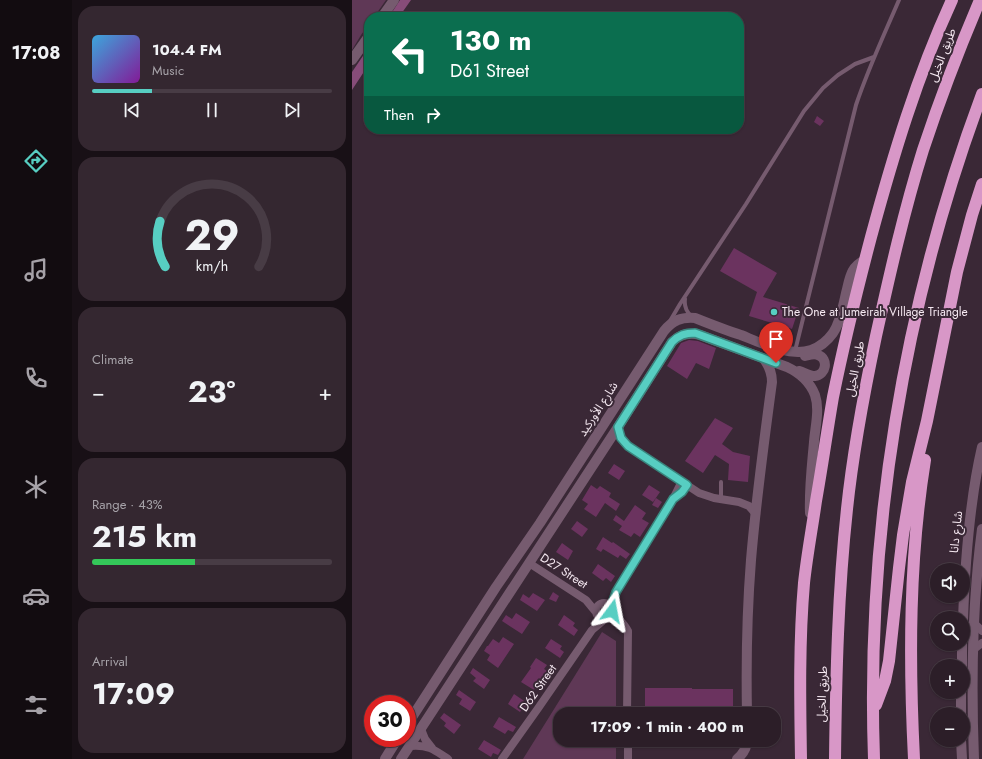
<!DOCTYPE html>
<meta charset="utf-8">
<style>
body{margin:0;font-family:Jost,"Noto Sans Arabic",sans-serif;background:#342730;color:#f1f3f6;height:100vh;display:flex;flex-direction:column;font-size:15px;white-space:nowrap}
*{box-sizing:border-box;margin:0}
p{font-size:13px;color:#a6a2a8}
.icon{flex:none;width:22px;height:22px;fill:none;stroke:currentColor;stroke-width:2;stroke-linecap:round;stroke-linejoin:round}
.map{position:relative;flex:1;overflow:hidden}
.side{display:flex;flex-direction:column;gap:6px;padding:6px;background:#181016;width:280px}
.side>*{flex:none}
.banner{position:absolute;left:12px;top:12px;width:380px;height:122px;border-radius:16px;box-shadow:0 1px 3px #0004,0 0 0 1px #483c45;background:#0b6e4f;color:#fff;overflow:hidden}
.controls{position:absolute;left:578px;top:563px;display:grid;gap:8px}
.controls a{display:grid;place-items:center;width:40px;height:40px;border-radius:50%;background:#2c1e28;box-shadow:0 1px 3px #0004,0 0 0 1px #483c45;font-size:20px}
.speed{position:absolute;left:12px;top:695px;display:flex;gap:8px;font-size:20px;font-weight:700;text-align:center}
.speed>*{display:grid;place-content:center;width:52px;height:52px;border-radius:50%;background:#2c1e28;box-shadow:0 1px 3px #0004,0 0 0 1px #483c45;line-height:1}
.speed .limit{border:6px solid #d22;background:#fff;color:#111}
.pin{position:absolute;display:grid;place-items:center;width:34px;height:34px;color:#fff;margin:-41px -17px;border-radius:50% 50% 50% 0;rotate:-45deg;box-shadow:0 0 4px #0007}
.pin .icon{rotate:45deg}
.me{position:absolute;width:44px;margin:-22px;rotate:13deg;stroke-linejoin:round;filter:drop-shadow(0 0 3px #0008)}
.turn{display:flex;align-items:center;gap:14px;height:84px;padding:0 20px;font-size:18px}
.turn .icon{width:52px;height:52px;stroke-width:2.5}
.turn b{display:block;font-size:28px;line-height:34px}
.then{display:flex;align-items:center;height:38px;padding:0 20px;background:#0003;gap:8px;font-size:15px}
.big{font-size:30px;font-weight:700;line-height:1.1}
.side .card{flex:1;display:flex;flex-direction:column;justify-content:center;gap:6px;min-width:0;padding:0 14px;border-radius:16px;background:#342730}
.side .dial{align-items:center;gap:0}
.dial svg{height:104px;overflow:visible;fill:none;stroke:#483c45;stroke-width:7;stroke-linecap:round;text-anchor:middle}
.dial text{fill:#f1f3f6;stroke:none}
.song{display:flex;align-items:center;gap:12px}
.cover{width:48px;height:48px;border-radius:6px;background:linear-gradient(135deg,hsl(200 70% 55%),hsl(290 70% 35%))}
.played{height:4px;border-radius:2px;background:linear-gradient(90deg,#57cec2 25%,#483c45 25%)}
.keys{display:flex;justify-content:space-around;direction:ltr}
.heat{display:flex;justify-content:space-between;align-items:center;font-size:22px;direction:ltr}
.charge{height:6px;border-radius:3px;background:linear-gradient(90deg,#34c759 43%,#483c45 0)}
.trip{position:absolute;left:201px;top:707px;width:228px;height:40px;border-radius:16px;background:#2c1e28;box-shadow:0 1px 3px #0004,0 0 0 1px #483c45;font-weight:700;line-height:40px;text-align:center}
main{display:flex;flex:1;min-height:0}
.menu{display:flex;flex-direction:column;width:72px;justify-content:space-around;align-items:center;background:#120c10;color:#a6a2a8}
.menu .icon{width:28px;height:28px}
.menu .active{color:#57cec2}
.menu b{font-size:18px;color:#f1f3f6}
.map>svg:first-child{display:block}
</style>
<main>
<nav class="menu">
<b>17:08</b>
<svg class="icon active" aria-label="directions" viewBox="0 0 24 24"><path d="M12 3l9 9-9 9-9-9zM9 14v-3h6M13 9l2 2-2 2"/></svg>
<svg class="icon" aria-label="music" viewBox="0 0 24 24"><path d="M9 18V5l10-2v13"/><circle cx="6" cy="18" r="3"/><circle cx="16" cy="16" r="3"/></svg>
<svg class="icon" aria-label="phone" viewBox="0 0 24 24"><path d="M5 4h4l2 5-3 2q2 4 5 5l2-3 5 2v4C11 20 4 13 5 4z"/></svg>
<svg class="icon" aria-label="climate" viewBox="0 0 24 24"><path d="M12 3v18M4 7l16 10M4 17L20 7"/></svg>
<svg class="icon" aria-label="car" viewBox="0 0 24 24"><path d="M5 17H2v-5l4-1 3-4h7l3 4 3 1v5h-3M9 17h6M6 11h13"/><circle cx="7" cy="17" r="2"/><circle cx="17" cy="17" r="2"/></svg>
<svg class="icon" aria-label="filters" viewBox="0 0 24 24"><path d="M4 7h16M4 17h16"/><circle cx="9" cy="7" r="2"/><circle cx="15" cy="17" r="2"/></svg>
</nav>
<section class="side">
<div class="card">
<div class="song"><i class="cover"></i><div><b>104.4 FM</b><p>Music</p></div></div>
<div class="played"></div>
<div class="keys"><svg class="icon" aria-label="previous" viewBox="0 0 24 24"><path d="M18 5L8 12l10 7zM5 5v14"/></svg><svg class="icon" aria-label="pause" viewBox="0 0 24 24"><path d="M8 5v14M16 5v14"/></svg><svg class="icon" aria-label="next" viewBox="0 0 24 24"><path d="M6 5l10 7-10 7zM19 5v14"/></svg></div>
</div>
<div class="card dial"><svg viewBox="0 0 100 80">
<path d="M14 69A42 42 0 1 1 86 69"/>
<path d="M14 69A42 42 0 0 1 10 34" stroke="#57cec2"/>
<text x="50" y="56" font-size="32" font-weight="700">29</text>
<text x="50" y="72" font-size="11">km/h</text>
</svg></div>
<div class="card"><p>Climate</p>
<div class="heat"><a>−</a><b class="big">23°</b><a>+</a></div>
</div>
<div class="card"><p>Range · 43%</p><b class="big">215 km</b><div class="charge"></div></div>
<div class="card"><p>Arrival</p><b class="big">17:09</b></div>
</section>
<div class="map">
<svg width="630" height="759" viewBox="0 0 630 759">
<rect width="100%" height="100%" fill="#3a2836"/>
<path fill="#5f3856" d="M0,0H34L22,17H17V24L9,35L0,50Z
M250,632L264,641V714H208V740H264V759H171Z"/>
<path fill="#874c79" d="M48,0H59L47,17H37Z
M17,47V64L0,90V72Z"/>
<path fill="#6b335f" d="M465,116L472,121L468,126L462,122Z
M382,248L425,273L411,297L447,308L440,329L397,316L405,292L368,271Z
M337,340L346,341L364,348L357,369L344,363L335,379L315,366L329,343Z
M363,418L381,428L370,444L381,452L398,456L396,482L376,480L377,464L363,455L351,473L333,461Z
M262,464L273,471L267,480L256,473Z
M239,485L245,489L248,486L259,493L257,497L268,504L264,511L253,503L244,517L232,509L236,504L230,500Z
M297,485L308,492L301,502L290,495Z
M304,498L310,502L306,508L300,505Z
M283,505L294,513L290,519L297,523L288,537L282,533L279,537L267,530L270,526L261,520L264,515L272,521Z
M225,521L236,529L230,537L219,529Z
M251,537L260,543L261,542L278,554L274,559L268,555L266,558L251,549L249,552L244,549Z
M210,543L221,551L216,560L204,552Z
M246,564L263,576L259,582L254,578L251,581L240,573Z
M201,592L207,596L204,602L197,599Z
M181,593L193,600L185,611L168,600L171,594L177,598Z
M164,613L178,622L170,634L150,621L154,615L160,619Z
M212,615L223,623L221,626L226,630L222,636L206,625Z
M151,637L162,644L146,668L135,660L138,655L132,651L135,646H136L141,639L147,643Z
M199,639L210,646L208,649L212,652L208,658L193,648Z
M184,658L195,665L192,669L198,673L189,689L184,686L182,690L169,682L179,668L178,667Z
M121,668L138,680L132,689L121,681L124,678L118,673Z
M293,688H340V689H381V714H293Z
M107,690L124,702L118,711L107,704L110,699L104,695Z
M162,694L178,705L175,710L171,707L168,712L156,704Z
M92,713L109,725L102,734L92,726L94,723L88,718Z
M147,717L164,727L161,732L156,730L153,734L141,727Z
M132,740L149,750L146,755L141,753L139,757L126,749Z
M293,740H381V748H293Z"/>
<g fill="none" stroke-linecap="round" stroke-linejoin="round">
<path stroke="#765b6f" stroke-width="4" d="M333,299C332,306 334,311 339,316
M318,321L328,304L394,204L452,111L471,88L486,75L503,64L522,57
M443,351L504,105C516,69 532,35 547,0
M369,482V499"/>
<path stroke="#765b6f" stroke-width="8" d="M266,427L269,437L276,446L347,493L362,498L387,502L397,506L404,514
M177,563L234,600L243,611
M244 611a8 8 0 1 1 16 0a8 8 0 1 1-16 0Z
M260,608L264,592L321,499L330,481
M260,611C265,618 272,623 276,631L275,714
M622,623L630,631
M622,649L630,643
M69,729L73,739L80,748
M276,740V759
M58,746C75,744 83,750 96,759
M150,759L187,707L240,630L252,620"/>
<path stroke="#765b6f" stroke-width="10" d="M30,17L42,0
M0,60L17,36
M447,371C452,372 457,376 463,376C474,375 477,359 466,355C462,353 457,355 453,356
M611,620C613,562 617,503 630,447
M610,666V644
M395,714C394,662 395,611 399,560C404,500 412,441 420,382C420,373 417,366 412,359
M609,714V692
M55,725L144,587L188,523L312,331C321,320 329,317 343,318C358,324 373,330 389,335C409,343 437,357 459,350C468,347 476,340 481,333C489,321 491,306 494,293C498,278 498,267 513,260
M609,740L610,759
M33,759L46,738
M49,759L266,427L320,342C328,334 337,332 348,335L435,367C448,373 458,382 463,395C468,410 463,427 462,442C460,465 457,489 458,513
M385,759C391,754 395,748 395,740
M622,759C619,682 620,605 630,529"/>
<path stroke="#d897c7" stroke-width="12" d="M524,705L533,681L537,661L547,568L551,535L560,482L575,421L605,272L620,215L630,184
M449,759C448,700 447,641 452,583C455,555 460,529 464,501C470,467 475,432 481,397C492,343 505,290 519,237C541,156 565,76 600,0
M483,759C484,676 486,592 495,509C501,451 512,393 524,336C538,273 552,211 571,150C588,99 607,49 628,0
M522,759C514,534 551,306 630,94
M562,759C557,659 557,559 573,460"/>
</g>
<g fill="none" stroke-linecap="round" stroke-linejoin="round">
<g stroke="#39867e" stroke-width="10">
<path id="route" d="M260,611V604L264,592L321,499L330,492L335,485L276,446L269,438L266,427L320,342C327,335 333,333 343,333L424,363"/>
</g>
<use href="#route" stroke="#57cec2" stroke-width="7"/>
</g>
<circle fill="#57cec2" stroke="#3a2836" stroke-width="1.5" cx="422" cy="312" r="4"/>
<g text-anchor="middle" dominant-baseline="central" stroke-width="4" stroke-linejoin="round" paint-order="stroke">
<g font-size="12" fill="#f5e8f1" stroke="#3a2836">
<text transform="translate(590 55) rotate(-69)">طريق الخيل</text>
<text transform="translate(503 369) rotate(-79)">طريق الخيل</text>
<text transform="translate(246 409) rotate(-57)">شارع الأوركيد</text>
<text transform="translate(604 532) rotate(-84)">شارع دانا</text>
<text transform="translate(212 571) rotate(33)">D27 Street</text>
<text transform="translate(186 688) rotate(-55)">D62 Street</text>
<text transform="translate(470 694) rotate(-88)">طريق الخيل</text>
</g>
<g font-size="12" fill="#f5e8f1" stroke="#3a2836" text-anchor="start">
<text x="430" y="312">The One at Jumeirah Village Triangle</text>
</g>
</g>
</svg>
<div class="controls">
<a><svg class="icon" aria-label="sound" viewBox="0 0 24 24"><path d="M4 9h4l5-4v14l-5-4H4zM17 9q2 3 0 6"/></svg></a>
<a><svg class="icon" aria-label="search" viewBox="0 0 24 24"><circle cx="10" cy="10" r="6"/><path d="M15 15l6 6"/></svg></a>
<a>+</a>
<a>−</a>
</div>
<div class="speed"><div class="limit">30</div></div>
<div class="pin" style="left:424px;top:363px;background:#d93025"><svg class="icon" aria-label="arrive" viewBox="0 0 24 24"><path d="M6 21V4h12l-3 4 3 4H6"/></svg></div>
<svg class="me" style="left:260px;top:611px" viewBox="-20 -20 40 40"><path d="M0-17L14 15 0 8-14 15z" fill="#57cec2" stroke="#fff" stroke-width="4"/></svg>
<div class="trip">17:09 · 1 min · 400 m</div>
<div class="banner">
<div class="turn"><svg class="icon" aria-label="left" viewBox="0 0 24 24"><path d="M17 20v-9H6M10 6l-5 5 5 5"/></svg><div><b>130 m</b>D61 Street</div></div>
<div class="then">Then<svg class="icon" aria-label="right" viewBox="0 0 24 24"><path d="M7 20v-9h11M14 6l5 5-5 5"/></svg></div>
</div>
</div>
</main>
